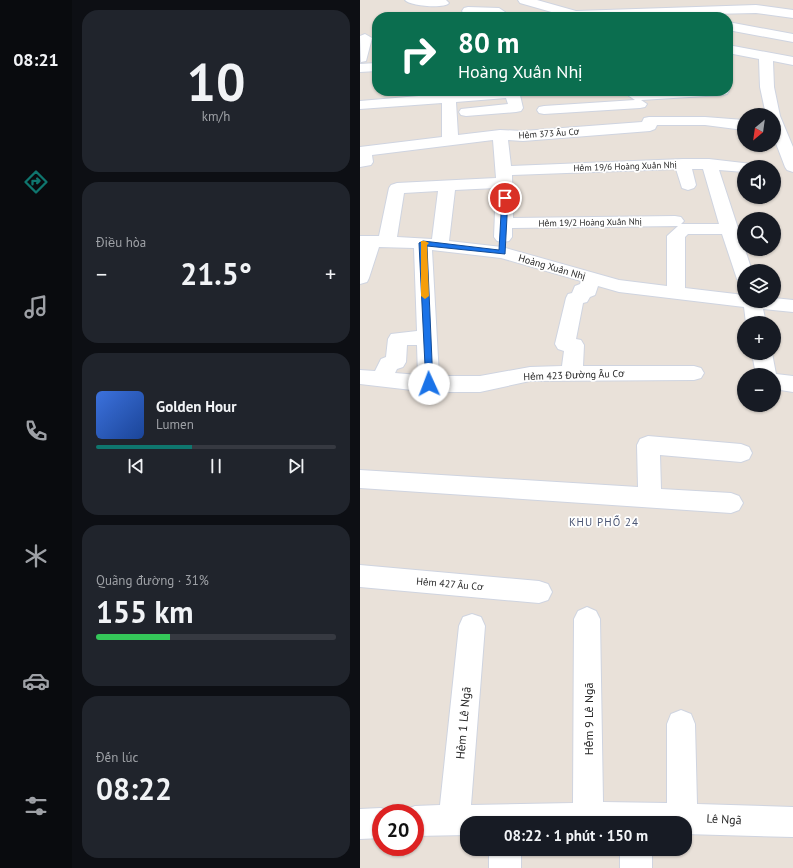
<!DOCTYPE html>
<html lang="vi">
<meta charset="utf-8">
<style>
body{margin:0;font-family:"PT Sans",sans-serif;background:#20242c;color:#f1f3f6;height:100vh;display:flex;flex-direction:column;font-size:15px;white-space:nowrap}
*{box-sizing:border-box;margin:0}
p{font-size:13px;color:#9ea1a6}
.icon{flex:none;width:22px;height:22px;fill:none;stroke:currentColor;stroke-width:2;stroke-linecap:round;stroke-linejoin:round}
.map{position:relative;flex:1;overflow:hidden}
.details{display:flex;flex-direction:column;gap:10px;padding:10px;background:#0d0f14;width:288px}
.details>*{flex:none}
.top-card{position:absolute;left:12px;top:12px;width:361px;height:84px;border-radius:16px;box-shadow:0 1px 3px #0004;background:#0b6e4f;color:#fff;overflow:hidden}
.needle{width:26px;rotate:209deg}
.tools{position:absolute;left:377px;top:108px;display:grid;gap:8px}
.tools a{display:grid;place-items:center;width:44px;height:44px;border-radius:50%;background:#171b24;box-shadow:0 1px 3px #0004;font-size:20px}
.speed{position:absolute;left:12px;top:804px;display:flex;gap:8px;font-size:20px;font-weight:700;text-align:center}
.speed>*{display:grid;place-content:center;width:52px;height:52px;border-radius:50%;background:#171b24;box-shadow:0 1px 3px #0004;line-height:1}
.speed .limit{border:6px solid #d22;background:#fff;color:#111}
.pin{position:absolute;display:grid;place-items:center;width:34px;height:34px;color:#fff;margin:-17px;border:2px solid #fff;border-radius:50%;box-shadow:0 1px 4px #0007}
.me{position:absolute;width:44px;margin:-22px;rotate:358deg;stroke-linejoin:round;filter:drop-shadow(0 0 3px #0008)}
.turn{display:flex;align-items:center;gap:14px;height:84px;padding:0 20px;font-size:18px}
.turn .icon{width:52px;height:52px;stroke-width:2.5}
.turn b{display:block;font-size:28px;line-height:34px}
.big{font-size:30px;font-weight:600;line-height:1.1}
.details .card{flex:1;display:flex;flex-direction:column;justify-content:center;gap:6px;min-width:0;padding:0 14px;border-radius:16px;background:#20242c}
.details .dial{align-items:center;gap:0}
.dial b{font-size:52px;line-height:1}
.song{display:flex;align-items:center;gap:12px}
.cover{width:48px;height:48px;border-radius:6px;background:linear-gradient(135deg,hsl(220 70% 55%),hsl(220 70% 35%))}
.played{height:4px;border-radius:2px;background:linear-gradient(90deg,#0f766e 40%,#363941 40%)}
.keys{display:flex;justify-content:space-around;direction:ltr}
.heat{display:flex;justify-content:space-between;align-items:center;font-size:22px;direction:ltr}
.charge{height:6px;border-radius:3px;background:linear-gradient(90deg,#34c759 31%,#363941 0)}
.trip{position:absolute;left:100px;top:816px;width:232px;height:40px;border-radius:16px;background:#171b24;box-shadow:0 1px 3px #0004;font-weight:600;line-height:40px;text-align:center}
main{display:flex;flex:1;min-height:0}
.tab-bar{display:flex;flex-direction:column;width:72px;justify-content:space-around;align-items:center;background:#090b0e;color:#9ea1a6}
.tab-bar .icon{width:28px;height:28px}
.tab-bar .selected{color:#0f766e}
.tab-bar b{font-size:18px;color:#f1f3f6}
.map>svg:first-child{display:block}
</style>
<main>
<nav class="tab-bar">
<b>08:21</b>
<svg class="icon selected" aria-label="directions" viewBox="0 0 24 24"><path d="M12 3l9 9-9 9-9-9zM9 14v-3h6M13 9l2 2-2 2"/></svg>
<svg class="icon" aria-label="music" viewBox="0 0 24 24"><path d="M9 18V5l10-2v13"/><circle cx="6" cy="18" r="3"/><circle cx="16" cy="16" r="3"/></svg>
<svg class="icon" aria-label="phone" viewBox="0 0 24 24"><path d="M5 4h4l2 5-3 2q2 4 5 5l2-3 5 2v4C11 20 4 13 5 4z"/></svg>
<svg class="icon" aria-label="climate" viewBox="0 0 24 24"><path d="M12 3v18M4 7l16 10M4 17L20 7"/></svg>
<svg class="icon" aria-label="car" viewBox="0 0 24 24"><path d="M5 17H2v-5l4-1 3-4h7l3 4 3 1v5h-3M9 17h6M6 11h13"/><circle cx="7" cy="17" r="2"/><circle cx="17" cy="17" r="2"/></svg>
<svg class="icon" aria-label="filters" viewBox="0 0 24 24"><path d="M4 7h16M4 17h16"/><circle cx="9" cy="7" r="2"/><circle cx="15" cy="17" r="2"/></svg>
</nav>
<section class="details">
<div class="card dial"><b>10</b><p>km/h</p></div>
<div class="card"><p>Điều hòa</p>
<div class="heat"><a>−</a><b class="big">21.5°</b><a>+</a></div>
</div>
<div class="card">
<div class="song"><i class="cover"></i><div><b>Golden Hour</b><p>Lumen</p></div></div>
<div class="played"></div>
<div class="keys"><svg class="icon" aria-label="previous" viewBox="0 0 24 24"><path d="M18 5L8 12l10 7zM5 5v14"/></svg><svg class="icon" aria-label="pause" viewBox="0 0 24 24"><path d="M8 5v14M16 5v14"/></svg><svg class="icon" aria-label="next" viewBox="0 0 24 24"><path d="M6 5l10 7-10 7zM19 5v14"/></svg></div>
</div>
<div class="card"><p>Quãng đường · 31%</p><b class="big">155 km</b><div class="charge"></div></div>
<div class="card"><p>Đến lúc</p><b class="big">08:22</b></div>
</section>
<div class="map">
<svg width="433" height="868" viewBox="0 0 433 868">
<rect width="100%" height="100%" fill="#e9e1d9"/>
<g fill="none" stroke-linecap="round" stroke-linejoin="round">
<g stroke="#cfd4e0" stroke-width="2">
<path id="minor" d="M45,0H86L89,3C85,9 49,6 45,0Z
M158,0H177L216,11L396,5L433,10V18L396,13L209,17L160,3Z
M108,7L139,8L145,12L139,16L104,14L102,11L104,8Z
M368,22L433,34V42L368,30Z
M5,34L12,38L6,61L1,62L0,36Z
M368,45L433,57V65L413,61L414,87L420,116L433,147V172L427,170L425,167L414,138V115H406L400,87L399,59L368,53Z
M17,63V71L0,72V64Z
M368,89L369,91L367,94L362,95L281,100L287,104L285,107L280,108L184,114L179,113L177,110L179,107L184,106L275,100L269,96L271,93L276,92L368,91Z
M82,91H96V93L159,91L163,108L161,111L156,112L106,116L101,115L99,112L101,109L148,104L146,98L96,102L98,135L140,130L163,131L282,122L284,118L289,117H345L384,120V130L345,125H297L295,129L290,131L163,141L148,140L151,166L323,159H349L392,164L394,167H384V172L359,170L392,271H384V281L377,279L362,234H328L325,237V288L384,295V301H414V298L433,300V312L403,309L406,323H386L384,307L259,292L238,286L235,295L230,297L227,302L223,303L216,339L221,340L224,345L223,366H334L341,368L344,373L341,378L334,380L170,381L120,392H69L0,384V370L15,371L21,359L26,357L28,339L31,334L57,331L54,248L19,247L9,278L7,282L0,284V236H19L29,188L31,185L37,183L136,178L133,140L12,155L13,162L11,165L0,167V147L82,137V103L0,109V101L82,94ZM316,169L322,188L328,190L334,188L336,185L332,169H343L359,224H321L324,221L321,217L315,216L153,218L152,175ZM136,188L134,237L137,241L143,242L149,241L152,237V228L318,226L307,236V286L259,280L142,247L89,241L95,190ZM78,191L72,239L37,237L44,193ZM72,250L141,258L221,281L220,284L215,286L212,293L208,294L206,298L195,344L198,349L204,351L202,366L170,367L120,376H79ZM47,345H57L58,375L35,373L37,369L43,367L46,362Z
M392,353H412L416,374L433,376V392L414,389V375H396Z
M288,436L381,444L389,447L392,453L389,459L381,462L300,455L301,489L371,493L379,496L383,503L379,510L371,513L0,488V470L278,487L277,445L280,439Z
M0,565L179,581L188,584L192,592L188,600L179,603L0,587Z
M227,607L236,611L240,619L243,802L307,803V724L311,714L321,710L331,714L335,724L337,804L433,807V837L325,834V823H107V835L55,836V813H43L44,810L55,806L80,805L99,626L103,617L112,614L121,617L125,626L111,805L213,803L214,619L218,611Z
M21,808L32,813H21V838L0,839V809Z
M129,849H161V868H129Z
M260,849H292V868H260Z"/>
</g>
<use href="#minor" fill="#fff" fill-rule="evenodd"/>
</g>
<path fill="#1a73e8" stroke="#114b97" d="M142,196L148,198L145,254L67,246L73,384L72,386H66L59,243L63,241L139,250Z"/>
<path fill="#f59e0b" d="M61,241H65L69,243L67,245L69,296L65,299L61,296Z"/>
<g text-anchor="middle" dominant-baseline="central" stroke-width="3.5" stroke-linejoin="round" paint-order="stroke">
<g font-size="9" fill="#272727" stroke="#fff">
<text transform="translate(189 133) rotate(-4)">Hẻm 373 Âu Cơ</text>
<text transform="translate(265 166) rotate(-2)">Hẻm 19/6 Hoàng Xuân Nhị</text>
<text transform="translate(230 222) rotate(-1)">Hẻm 19/2 Hoàng Xuân Nhị</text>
</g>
<g font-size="10" fill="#272727" stroke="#fff">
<text transform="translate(192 267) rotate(16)">Hoàng Xuân Nhị</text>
<text transform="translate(214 375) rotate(-2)">Hẻm 423 Đường Âu Cơ</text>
<text transform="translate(90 584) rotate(5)">Hẻm 427 Âu Cơ</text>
</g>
<g font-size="11" letter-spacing="1" fill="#4b5674" stroke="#fff">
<text x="244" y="522">KHU PHỐ 24</text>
</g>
<g font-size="12" fill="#272727" stroke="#fff">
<text transform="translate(228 719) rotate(-90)">Hẻm 9 Lê Ngã</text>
<text transform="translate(103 723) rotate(-85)">Hẻm 1 Lê Ngã</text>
<text transform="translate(364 819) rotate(3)">Lê Ngã</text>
</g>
</g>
</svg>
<div class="tools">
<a><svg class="needle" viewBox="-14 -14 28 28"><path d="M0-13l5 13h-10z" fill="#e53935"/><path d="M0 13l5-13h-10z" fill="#9ea1a6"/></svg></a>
<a><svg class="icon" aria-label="sound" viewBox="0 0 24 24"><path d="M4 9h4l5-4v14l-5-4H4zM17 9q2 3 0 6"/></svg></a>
<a><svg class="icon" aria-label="search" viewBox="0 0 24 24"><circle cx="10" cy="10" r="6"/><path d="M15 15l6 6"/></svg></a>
<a><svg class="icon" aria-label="layers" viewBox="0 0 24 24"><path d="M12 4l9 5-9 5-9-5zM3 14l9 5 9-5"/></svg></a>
<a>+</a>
<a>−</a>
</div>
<div class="speed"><div class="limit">20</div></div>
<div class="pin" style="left:145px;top:198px;background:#d93025"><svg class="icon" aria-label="arrive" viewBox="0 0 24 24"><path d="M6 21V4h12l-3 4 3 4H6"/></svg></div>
<svg class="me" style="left:69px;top:384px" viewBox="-20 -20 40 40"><circle r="19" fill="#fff"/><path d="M0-13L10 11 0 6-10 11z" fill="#1a73e8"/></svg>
<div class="trip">08:22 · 1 phút · 150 m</div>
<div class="top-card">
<div class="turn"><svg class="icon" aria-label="right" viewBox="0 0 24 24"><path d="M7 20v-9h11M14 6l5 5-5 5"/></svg><div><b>80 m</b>Hoàng Xuân Nhị</div></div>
</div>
</div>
</main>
